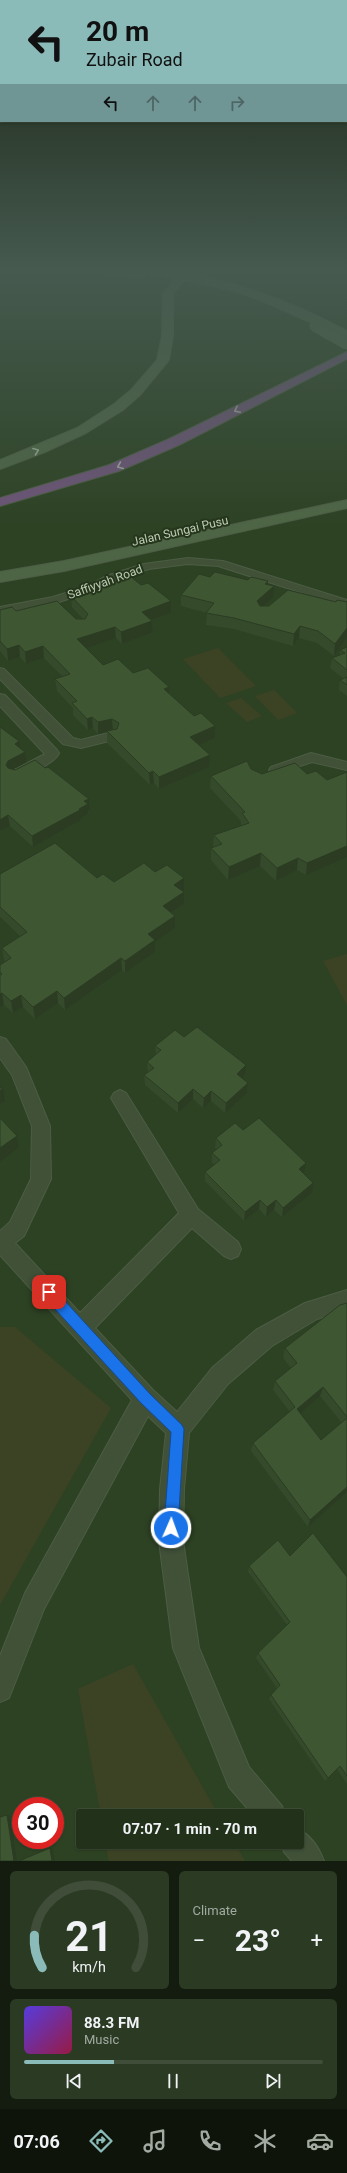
<!DOCTYPE html>
<meta charset="utf-8">
<style>
body{margin:0;font-family:Roboto,sans-serif;background:#2a3a23;color:#f1f3f6;height:100vh;display:flex;flex-direction:column;font-size:15px;white-space:nowrap}
*{box-sizing:border-box;margin:0}
p{font-size:13px;color:#a2aaa2}
.icon{flex:none;width:22px;height:22px;fill:none;stroke:currentColor;stroke-width:2;stroke-linecap:round;stroke-linejoin:round}
.map{position:relative;height:1861px;overflow:hidden}
.details{display:flex;flex-direction:column;gap:10px;padding:10px;background:#131c0e;flex:1}
.details>*{flex:none}
.guide{position:absolute;left:0px;top:0px;width:347px;height:122px;box-shadow:0 1px 3px #0004,0 0 0 1px #3f4d39;background:#8bbbb9;color:#111;overflow:hidden}
.speed{position:absolute;left:12px;top:1797px;display:flex;gap:8px;font-size:20px;font-weight:700;text-align:center}
.speed>*{display:grid;place-content:center;width:52px;height:52px;border-radius:50%;background:#22321a;box-shadow:0 1px 3px #0004,0 0 0 1px #3f4d39;line-height:1}
.speed .limit{border:6px solid #d22;background:#fff;color:#111}
.pin{position:absolute;display:grid;place-items:center;width:34px;height:34px;color:#fff;margin:-17px;border-radius:8px;box-shadow:0 2px 6px #0006}
.me{position:absolute;width:44px;margin:-22px;rotate:2deg;stroke-linejoin:round;filter:drop-shadow(0 0 3px #0008)}
.turn{display:flex;align-items:center;gap:14px;height:84px;padding:0 20px;font-size:18px}
.turn .icon{width:52px;height:52px;stroke-width:2.5}
.turn b{display:block;font-size:28px;line-height:34px}
.lanes{display:flex;align-items:center;height:38px;padding:0 20px;background:#0003;justify-content:center;gap:20px;direction:ltr}
.lanes .off{opacity:.35}
.big{font-size:30px;font-weight:700;line-height:1.1}
.details .widget{flex:1;display:flex;flex-direction:column;justify-content:center;gap:6px;min-width:0;padding:0 14px;border-radius:6px;background:#2a3a23}
.details .dial{align-items:center;gap:0}
.dial svg{height:104px;overflow:visible;fill:none;stroke:#3f4d39;stroke-width:7;stroke-linecap:round;text-anchor:middle}
.dial text{fill:#f1f3f6;stroke:none}
.song{display:flex;align-items:center;gap:12px}
.cover{width:48px;height:48px;border-radius:6px;background:linear-gradient(135deg,hsl(250 70% 55%),hsl(340 70% 35%))}
.played{height:4px;border-radius:2px;background:linear-gradient(90deg,#8bbbb9 30%,#3f4d39 30%)}
.keys{display:flex;justify-content:space-around;direction:ltr}
.heat{display:flex;justify-content:space-between;align-items:center;font-size:22px;direction:ltr}
.details .tiles{flex:1;display:grid;gap:10px;grid-template-columns:1fr 1fr}
.widget:last-child{grid-column:span 2}
.trip{position:absolute;left:76px;top:1809px;width:228px;height:40px;border-radius:4px;background:#22321a;box-shadow:0 1px 3px #0004,0 0 0 1px #3f4d39;font-weight:700;line-height:40px;text-align:center}
.dock{display:flex;height:64px;justify-content:space-around;align-items:center;background:#0e140a;color:#a2aaa2}
.dock .icon{width:28px;height:28px}
.dock .on{color:#8bbbb9}
.dock b{font-size:18px;color:#f1f3f6}
.map>svg:first-child{display:block}
</style>
<div class="map">
<svg width="347" height="1861" viewBox="0 0 347 1861">
<rect width="100%" height="100%" fill="#2d4223"/>
<path fill="#3c4325" d="M218,648L256,686L220,698L183,659Z
M274,690L297,713L278,720L255,696Z
M241,698L262,716L247,722L226,703Z
M347,954V1005L323,961Z
M0,1327H15L111,1408L0,1605Z
M133,1664L219,1816H101L78,1689Z
M105,1842H234L245,1861H109Z"/>
<g fill="none" stroke-linecap="round" stroke-linejoin="round">
<g stroke="#4c5d44" stroke-width="2">
<path id="street" d="M188,558L223,561L347,600V607L218,566L188,564L149,569L114,580L96,590L59,602L0,615V607L53,597L88,586L106,576L144,564Z
M0,668L4,669L73,738L81,740L112,732L119,736L117,739L81,748L63,744L0,679Z
M0,694L5,695L57,750L59,753C56,762 24,779 14,776L12,773L14,770L45,754L0,706Z
M311,753L347,762V770L312,762L276,774L271,773L269,770L271,767Z
M0,1037L6,1039L26,1067L50,1126L51,1179L24,1236L15,1243L80,1313L179,1213L114,1103L111,1098L114,1093L120,1090L126,1093L198,1209L238,1242L241,1249L238,1256L231,1259L224,1256L192,1228L95,1328L153,1390L177,1412L212,1368L256,1330L305,1303L347,1290V1310L317,1319L272,1346L228,1384L189,1433L184,1489L183,1541L199,1648L249,1767L282,1806L286,1816H254L229,1787L173,1648L159,1541L160,1489L166,1433L148,1416L44,1609L9,1698L0,1702V1656L25,1593L132,1400L0,1255V1231L10,1222L31,1179L32,1126L12,1075L0,1058Z
M297,1829C310,1834 319,1848 324,1861H292L284,1852L280,1842H297Z"/>
</g>
<g stroke="#4c5d44" stroke-width="2">
<path id="secondary" d="M89,268C94,268 121,270 123,269C126,268 139,267 147,268C217,274 285,298 347,331V338L255,298L228,289L184,280L173,294V336L169,360L140,395L123,410L86,433L45,452L0,469V460L77,428L114,404L131,390L157,360L162,336L163,294L175,278L144,273V277L140,278L94,271Z
M347,500V508L64,571L0,582V572L64,561Z"/>
</g>
<g stroke="#4b5c42" stroke-width="2">
<path id="highway" d="M347,352V359L179,445L119,471L0,506V498L109,465L169,439Z"/>
</g>
<use href="#street" fill="#405138" fill-rule="evenodd"/>
<use href="#secondary" fill="#4e6545" fill-rule="evenodd"/>
<use href="#highway" fill="#6d5478" fill-rule="evenodd"/>
<g stroke="#4c5d44" stroke-width="12" stroke-linecap="butt">
<path id="secondary-bridge" d="M315,326L347,344"/>
</g>
<use href="#secondary-bridge" stroke="#4e6545" stroke-width="11"/>
</g>
<path fill="#354a2b" fill-rule="evenodd" d="M210,577L267,585L273,598L264,606L336,602H347V637L334,656L317,643L299,638L293,646L234,629L206,625L207,613L181,606V595Z
M71,596L171,613L151,620L152,621L153,632L122,644L116,638L86,648L103,665L133,673L169,693L194,716L215,726V738L198,745L209,767L159,789L154,783L150,785L107,743V732L98,734L93,728L88,730L73,715V708L57,691L55,679L63,677L44,658L26,664L20,657L8,661L0,651V610L83,619L72,607Z
M347,647V696L339,690L340,680L343,678L330,668L332,658L340,655V650Z
M0,727L20,748L25,752L27,762L13,769L15,770L45,768L89,799L90,809L88,810V814L81,818V820L33,847L10,826L0,831Z
M251,769L262,774H307L327,780L306,875L297,870L276,881L260,866L228,880L211,860V848L213,847L214,835L241,826V821L210,788L211,776Z
M155,872L184,878V891H183L184,892V904L172,913L175,928L155,942V952L125,973L122,970L65,1010L58,1003L35,1019L23,1007L13,1013L4,1005L0,1007V965L5,961L4,960L2,948L20,936L0,917V874L97,878L114,882Z
M184,1037L245,1075L242,1078L248,1083L247,1093L225,1113L211,1101L203,1108L193,1099L178,1113L145,1085L144,1075L148,1073L147,1062L156,1055L155,1046Z
M243,1130L304,1172L303,1173L312,1193L282,1217L274,1210L266,1217L259,1209L244,1221L205,1181V1172L214,1165L212,1162V1153L217,1149L215,1148L216,1138Z
M347,1303V1492L308,1527L251,1451L253,1443L290,1412L273,1390L275,1381L291,1368L283,1358L285,1348ZM320,1396L342,1423L321,1440L300,1413Z
M290,1556L347,1577V1784L337,1769L325,1781L269,1699L271,1695L277,1688L256,1658L258,1653L287,1625L248,1572L249,1566Z"/>
<path fill="#2b3c23" d="M268,581L267,592L274,586L273,598L256,613L257,601L265,584Z
M171,601V613L142,623V612Z
M152,621L153,632L122,644L121,632Z
M300,626L299,638L293,646L294,634Z
M115,627L116,638L78,651L77,639Z
M347,628V637L334,656L335,644Z
M19,645L20,657L8,661L7,649Z
M43,646L44,658L26,664L25,652Z
M169,687V699L164,689Z
M92,717L93,728L88,730L87,719Z
M112,719L113,731H107V732L98,734V722Z
M215,726V738L189,749L190,737Z
M19,741L21,752L15,744Z
M25,752L27,762L10,771L6,765L8,761Z
M210,755L209,767L159,789V777Z
M153,771L154,783L150,785L149,773Z
M89,799L90,809L88,810V814L81,818V820L33,847L32,836L79,809L84,801Z
M8,815L10,826L0,831V820Z
M347,846V857L306,875L307,863Z
M261,853L260,866L228,880L229,867Z
M298,858L297,870L276,881L277,868Z
M184,878V891L174,897V885Z
M184,892V904L164,918L163,906Z
M175,916V928L155,942V952L125,973V961L148,934Z
M121,958L122,970L65,1010L64,998Z
M57,991L58,1003L35,1019L33,1007Z
M2,993L4,1005L0,1007V994Z
M21,995L23,1007L13,1013L11,1001Z
M246,1065L245,1075L236,1084L237,1074Z
M248,1083L247,1093L225,1113L226,1103Z
M3,1089L5,1101L0,1104V1091Z
M193,1089V1099L178,1113V1103Z
M211,1091V1101L203,1108L204,1098Z
M17,1136L19,1147L0,1162V1148Z
M306,1163L304,1172L297,1178L299,1169Z
M313,1183L312,1193L282,1217L283,1208Z
M260,1200L259,1209L244,1221L245,1212Z
M276,1200L274,1210L266,1217L267,1207Z
M323,1387L320,1396L295,1418L297,1409Z
M347,1487V1492L308,1527L310,1520Z
M7,1815L10,1816L17,1861H14Z
M50,1848L53,1849L55,1861H52Z"/>
<path fill="#3e5632" stroke="#2b3c23" d="M215,572L248,580L251,577L268,581L265,584L274,586L257,601L260,606H269L288,590L336,602L337,600L347,602V628L335,644L318,631L300,626L294,634L234,618L206,613L214,603L181,595L199,574L210,577Z
M131,577L141,585L148,583L171,601L142,612L152,621L121,632L115,627L77,639L103,665L118,659L133,673L148,668L169,687L164,689L194,716L201,713L215,726L190,737L210,755L159,777L153,771L149,773L107,731L117,729L119,723L112,719L98,722L92,717L87,719L72,703L77,701L55,679L70,674L43,646L25,652L19,645L7,649L0,641V610L12,607L16,611L57,601L76,619H85L88,614L71,596Z
M347,647V670L332,658L345,653L340,650Z
M347,677V685L340,680Z
M0,727L19,741L15,744L25,752L8,761L6,765L8,768L15,770L35,760L45,768L48,767L89,799L84,801L88,804L79,809L80,810L32,836L8,815L0,820Z
M247,761L251,769L262,774L295,763L307,774L316,771L327,780L347,772V846L307,863L298,858L277,868L261,853L229,867L211,848L222,844L214,835L249,823L242,813L245,812L211,776Z
M55,843L97,878L103,874L114,882L144,863L155,872L167,865L184,878L174,885L184,892L163,906L175,916L148,934L155,940L125,961L121,958L64,998L57,991L33,1007L21,995L11,1001L2,993L0,994V975L2,974L0,972V965L11,958L2,948L27,932L0,907V874Z
M197,1027L246,1065L237,1074L248,1083L226,1103L211,1091L204,1098L193,1089L178,1103L144,1075L154,1068L147,1062L161,1050L155,1046L175,1030L184,1037Z
M0,1087L3,1089L0,1091Z
M0,1118L17,1136L0,1148Z
M259,1118L306,1163L299,1169L313,1183L283,1208L276,1200L267,1207L260,1200L245,1212L205,1172L220,1160L212,1153L222,1145L216,1138L235,1123L243,1130Z
M347,1303V1417L323,1387L297,1409L321,1440L347,1418V1487L310,1520L253,1443L295,1407L275,1381L297,1363L285,1348L340,1305Z
M313,1533L347,1577V1776L340,1766L328,1778L271,1695L280,1685L258,1653L290,1622L249,1566L278,1540L290,1556Z
M7,1815L14,1861H0V1817Z
M50,1848L52,1861H19Z"/>
<defs><path id="oneway-chevron" d="M-2-3.5L2.5 0L-2 3.5" fill="none" stroke-width="1.6" stroke-linecap="round" stroke-linejoin="round"/></defs>
<g stroke="#a4a8a2">
<use href="#oneway-chevron" transform="translate(237 410) rotate(153)"/>
<use href="#oneway-chevron" transform="translate(120 466) rotate(157)"/>
</g>
<use stroke="#9aad93" href="#oneway-chevron" transform="translate(36 451) rotate(-21)"/>
<linearGradient id="sky" x2="0" y2="1"><stop stop-color="#192413"/><stop offset="0.51" stop-color="#465a50"/><stop offset="1" stop-color="#465a50" stop-opacity="0"/></linearGradient>
<rect width="347" height="529" fill="url(#sky)"/>
<path fill="#1a73e8" stroke="#114b97" d="M49,1287L53,1288L150,1394L182,1425L184,1429L178,1528L176,1533L171,1535L166,1533L164,1528L171,1432L141,1403L44,1297L43,1292L44,1288Z"/>
<g text-anchor="middle" dominant-baseline="central" stroke-width="4" stroke-linejoin="round" paint-order="stroke">
<g font-size="12" fill="#bbccb4" stroke="#25361c">
<text transform="translate(180 531) rotate(-13)">Jalan Sungai Pusu</text>
<text transform="translate(105 582) rotate(-20)">Saffiyyah Road</text>
</g>
</g>
</svg>
<div class="speed"><div class="limit">30</div></div>
<div class="pin" style="left:49px;top:1292px;background:#d93025"><svg class="icon" aria-label="arrive" viewBox="0 0 24 24"><path d="M6 21V4h12l-3 4 3 4H6"/></svg></div>
<svg class="me" style="left:171px;top:1528px" viewBox="-20 -20 40 40"><circle r="17" fill="#1a73e8" stroke="#fff" stroke-width="3"/><path d="M0-11L8 9 0 5-8 9z" fill="#fff"/></svg>
<div class="trip">07:07 · 1 min · 70 m</div>
<div class="guide">
<div class="turn"><svg class="icon" aria-label="left" viewBox="0 0 24 24"><path d="M17 20v-9H6M10 6l-5 5 5 5"/></svg><div><b>20 m</b>Zubair Road</div></div>
<div class="lanes"><svg class="icon" aria-label="left" viewBox="0 0 24 24"><path d="M17 20v-9H6M10 6l-5 5 5 5"/></svg><svg class="icon off" aria-label="ahead" viewBox="0 0 24 24"><path d="M12 20V5M6 11l6-6 6 6"/></svg><svg class="icon off" aria-label="ahead" viewBox="0 0 24 24"><path d="M12 20V5M6 11l6-6 6 6"/></svg><svg class="icon off" aria-label="right" viewBox="0 0 24 24"><path d="M7 20v-9h11M14 6l5 5-5 5"/></svg></div>
</div>
</div>
<section class="details">
<div class="tiles">
<div class="widget dial"><svg viewBox="0 0 100 80">
<path d="M14 69A42 42 0 1 1 86 69"/>
<path d="M14 69A42 42 0 0 1 8 44" stroke="#8bbbb9"/>
<text x="50" y="56" font-size="32" font-weight="700">21</text>
<text x="50" y="72" font-size="11">km/h</text>
</svg></div>
<div class="widget"><p>Climate</p>
<div class="heat"><a>−</a><b class="big">23°</b><a>+</a></div>
</div>
<div class="widget">
<div class="song"><i class="cover"></i><div><b>88.3 FM</b><p>Music</p></div></div>
<div class="played"></div>
<div class="keys"><svg class="icon" aria-label="previous" viewBox="0 0 24 24"><path d="M18 5L8 12l10 7zM5 5v14"/></svg><svg class="icon" aria-label="pause" viewBox="0 0 24 24"><path d="M8 5v14M16 5v14"/></svg><svg class="icon" aria-label="next" viewBox="0 0 24 24"><path d="M6 5l10 7-10 7zM19 5v14"/></svg></div>
</div>
</div>
</section>
<nav class="dock">
<b>07:06</b>
<svg class="icon on" aria-label="directions" viewBox="0 0 24 24"><path d="M12 3l9 9-9 9-9-9zM9 14v-3h6M13 9l2 2-2 2"/></svg>
<svg class="icon" aria-label="music" viewBox="0 0 24 24"><path d="M9 18V5l10-2v13"/><circle cx="6" cy="18" r="3"/><circle cx="16" cy="16" r="3"/></svg>
<svg class="icon" aria-label="phone" viewBox="0 0 24 24"><path d="M5 4h4l2 5-3 2q2 4 5 5l2-3 5 2v4C11 20 4 13 5 4z"/></svg>
<svg class="icon" aria-label="climate" viewBox="0 0 24 24"><path d="M12 3v18M4 7l16 10M4 17L20 7"/></svg>
<svg class="icon" aria-label="car" viewBox="0 0 24 24"><path d="M5 17H2v-5l4-1 3-4h7l3 4 3 1v5h-3M9 17h6M6 11h13"/><circle cx="7" cy="17" r="2"/><circle cx="17" cy="17" r="2"/></svg>
</nav>
